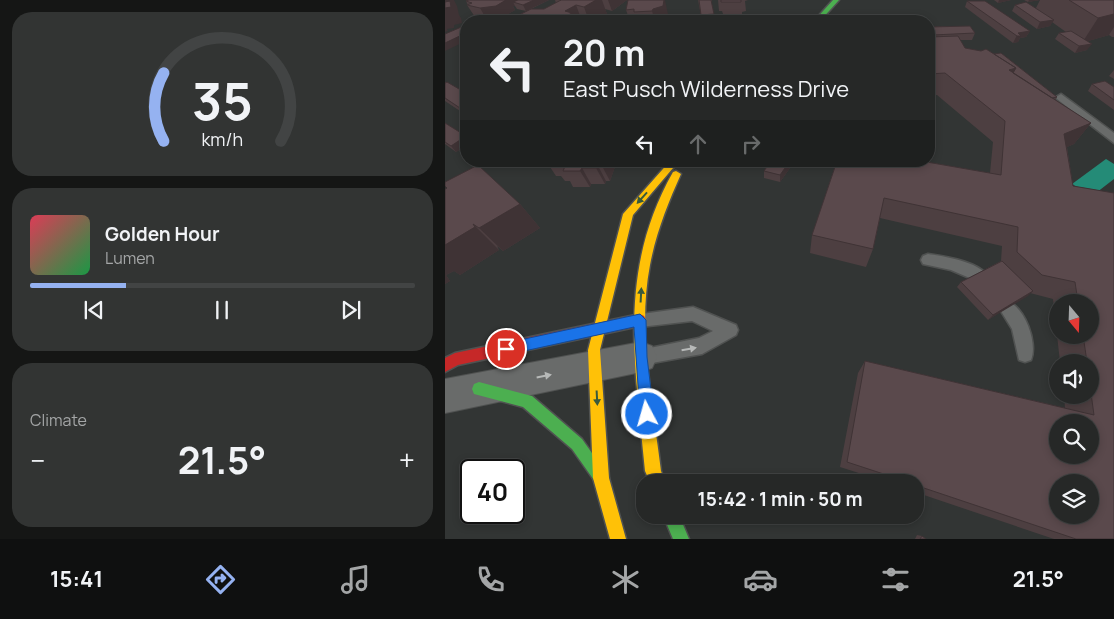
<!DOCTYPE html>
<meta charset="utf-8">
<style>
body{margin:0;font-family:Manrope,sans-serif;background:#323433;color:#f1f3f6;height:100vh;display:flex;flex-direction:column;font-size:19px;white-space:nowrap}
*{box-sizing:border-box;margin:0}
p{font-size:16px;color:#a4a6a7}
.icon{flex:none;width:28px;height:28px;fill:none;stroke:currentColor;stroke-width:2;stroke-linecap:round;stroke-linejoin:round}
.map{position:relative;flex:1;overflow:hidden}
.details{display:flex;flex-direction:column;gap:12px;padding:12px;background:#151615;width:445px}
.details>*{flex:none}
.guide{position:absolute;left:15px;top:15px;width:475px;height:152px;border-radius:20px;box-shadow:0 2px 8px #0003,0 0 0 1px #424444;background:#262827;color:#f1f3f6;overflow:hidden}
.needle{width:32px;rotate:161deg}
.fabs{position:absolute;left:604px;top:294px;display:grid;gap:10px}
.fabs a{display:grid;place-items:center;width:50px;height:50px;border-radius:50%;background:#262827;box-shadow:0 2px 8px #0003,0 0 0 1px #424444;font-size:25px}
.speed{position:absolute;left:15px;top:459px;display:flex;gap:10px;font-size:25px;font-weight:700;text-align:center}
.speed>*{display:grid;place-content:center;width:65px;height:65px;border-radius:50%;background:#262827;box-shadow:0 2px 8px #0003,0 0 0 1px #424444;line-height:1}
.speed .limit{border:2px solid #111;border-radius:8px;background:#fff;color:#111}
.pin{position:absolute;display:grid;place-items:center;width:42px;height:42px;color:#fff;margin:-21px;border:2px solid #fff;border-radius:50%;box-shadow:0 1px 5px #0007}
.me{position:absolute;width:55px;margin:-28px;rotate:354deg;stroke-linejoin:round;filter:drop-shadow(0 0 4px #0008)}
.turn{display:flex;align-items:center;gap:18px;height:105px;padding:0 20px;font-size:22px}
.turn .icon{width:65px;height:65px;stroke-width:2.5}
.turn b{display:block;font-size:35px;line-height:42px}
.lanes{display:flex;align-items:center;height:48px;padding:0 20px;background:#0003;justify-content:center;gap:25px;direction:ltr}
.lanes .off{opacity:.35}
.big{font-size:38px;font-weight:700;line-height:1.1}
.details .widget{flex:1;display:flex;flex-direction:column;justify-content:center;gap:8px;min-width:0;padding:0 18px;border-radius:20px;background:#323433}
.details .dial{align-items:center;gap:0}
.dial svg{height:130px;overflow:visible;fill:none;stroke:#424444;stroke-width:7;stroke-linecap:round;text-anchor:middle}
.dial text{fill:#f1f3f6;stroke:none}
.song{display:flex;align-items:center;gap:15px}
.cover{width:60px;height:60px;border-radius:8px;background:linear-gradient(135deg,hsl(350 70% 55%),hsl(140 70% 35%))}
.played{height:5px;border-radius:2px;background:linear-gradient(90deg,#95b2f1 25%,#424444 25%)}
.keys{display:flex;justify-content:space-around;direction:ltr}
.heat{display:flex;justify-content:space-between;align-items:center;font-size:28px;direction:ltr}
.trip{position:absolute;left:191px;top:474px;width:288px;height:50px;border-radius:20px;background:#262827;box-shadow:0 2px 8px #0003,0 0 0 1px #424444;font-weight:700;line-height:50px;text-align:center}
.tab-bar{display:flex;height:80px;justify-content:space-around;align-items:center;background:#0f1010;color:#a4a6a7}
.tab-bar .icon{width:35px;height:35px}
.tab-bar .active{color:#95b2f1}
.tab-bar b{font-size:22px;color:#f1f3f6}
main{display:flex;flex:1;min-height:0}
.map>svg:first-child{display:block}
</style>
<main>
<section class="details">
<div class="widget dial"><svg viewBox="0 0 100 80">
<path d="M14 69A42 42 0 1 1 86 69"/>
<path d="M14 69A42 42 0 0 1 14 27" stroke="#95b2f1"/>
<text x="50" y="56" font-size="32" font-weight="700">35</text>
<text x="50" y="72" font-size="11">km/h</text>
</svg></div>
<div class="widget">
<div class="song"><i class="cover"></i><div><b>Golden Hour</b><p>Lumen</p></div></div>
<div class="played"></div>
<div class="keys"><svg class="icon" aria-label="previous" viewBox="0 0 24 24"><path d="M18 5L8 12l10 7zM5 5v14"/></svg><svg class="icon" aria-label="pause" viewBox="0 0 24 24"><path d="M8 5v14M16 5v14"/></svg><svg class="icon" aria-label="next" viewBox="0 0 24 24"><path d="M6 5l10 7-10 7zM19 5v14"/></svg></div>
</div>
<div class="widget"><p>Climate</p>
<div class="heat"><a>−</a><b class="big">21.5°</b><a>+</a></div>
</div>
</section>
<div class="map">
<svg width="669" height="539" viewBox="0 0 669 539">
<rect width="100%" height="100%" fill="#323534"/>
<path fill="#248b77" d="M661,159L669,164V179L647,196L627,184Z"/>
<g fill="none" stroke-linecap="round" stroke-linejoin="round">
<g stroke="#505251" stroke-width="3">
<path id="lane" d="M616,94L669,133V143L612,99L611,97Z
M483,254C498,256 535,262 542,276L539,281L534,282L506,270L478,264L476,260L478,256Z
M562,301C580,307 593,343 586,360L580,362L574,360L567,329L554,308L556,303Z
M248,307L291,325L293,330L291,335L257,354L196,365L190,363L187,357L190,351L254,338L268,331L247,321L195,327L189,325L187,320L189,315Z"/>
</g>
<g stroke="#505251" stroke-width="2">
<path id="street" d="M196,342L207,346L212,357L207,368L196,372L0,413V379Z"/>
</g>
<g stroke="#505251" stroke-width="3">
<path id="fast" d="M388,0H394L375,21H369Z
M34,382L87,396L137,439L161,473L164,478L161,483L156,486L151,483L127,449L78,407L29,394L27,389L29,384Z
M218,515H234L244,539H228Z"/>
</g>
<g stroke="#505251" stroke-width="3">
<path id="slow" d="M225,161H234L188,215L155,350L164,478L181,539H165L148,478L143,350L178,214Z
M231,171L236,174C223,203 211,233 205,265C192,333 208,403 216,471L220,482H205L200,471C190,364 172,271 228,172Z"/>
</g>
<g stroke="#505251" stroke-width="3">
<path id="jam" d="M195,314L199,316L201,320L199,324L195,326L13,365L0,372V358L10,353Z"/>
</g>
<use href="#lane" fill="#696b6a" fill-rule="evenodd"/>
<use href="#street" fill="#696b6a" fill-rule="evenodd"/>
<use href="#fast" fill="#4caf50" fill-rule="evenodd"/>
<use href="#slow" fill="#ffc107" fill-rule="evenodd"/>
<use href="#jam" fill="#c62828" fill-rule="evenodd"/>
</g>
<path fill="#4d3f41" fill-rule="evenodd" d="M24,0H104L86,9H99L111,3L110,0H182L167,11L160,9L162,14L149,21H69L71,19L70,17L81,11L72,9L70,6H68L70,10L58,17L42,20L30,17L22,5H23L21,1Z
M183,0L223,14L222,21H185L181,10Z
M253,0H267L266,2L270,20L257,21Z
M273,0H303L300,1L301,11L297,12V14H278L277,11H274Z
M549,0H566L553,3Z
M579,0H669V37H667L664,35L643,41L642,50L630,53L610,39L614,33L621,32L607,22L605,26L592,29L567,11L570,5L591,8L595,0L583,2Z
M522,1L585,31L581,37L575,38L573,42L568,43L520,7Z
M525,26L530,33L527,40H515L520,48L536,51L541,49L549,54L556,53L612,97L610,100L646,123L629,144L622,147L628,186L669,193V539H609L470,492V482H442L395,467L413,373L420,361L620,408L619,395H645V362H615L608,299L585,293L543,320L512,287L516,282L556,261L557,246L435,218L428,249L421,267L365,253L367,235L392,161H476L545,173L548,142L492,95H484V27ZM612,302H645V335H612ZM612,422H645V455H612ZM612,482H645V515H612Z
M669,70V79L664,76Z
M0,82L21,93V115L0,101Z
M647,84L669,87V110L643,91Z
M0,123L21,136V146L11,152L0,144Z
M101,161H172L165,181H161L160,184H146L145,187H128L125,181H120L116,176H111Z
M326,161H350L335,182L319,178V171Z
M0,189L75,204L95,228L58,251L52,246L54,250L15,275L9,271L1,275L5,281L0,284Z
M472,535L477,536L481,539H470Z"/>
<path fill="#3f3335" d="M0,0H9L12,6L14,15L16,18L17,23L9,25V28L2,29L3,31L0,32Z
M59,0H77L68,2L70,6H68L70,10L58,17L42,20L35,8Z
M89,0H104L81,11L78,5Z
M151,0H157L162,14L149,21H144L139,7Z
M163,0H182L167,11Z
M219,0H220L223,14L222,21H210L207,11L208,9Z
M554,0H566L553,3Z
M584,0H595L583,2Z
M131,5L137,21H119L117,18L120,11Z
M669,14V27L664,35L637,43L653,18Z
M111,17L114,21H103Z
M609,20L605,26L592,29L595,22Z
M585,31L581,37L575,38L573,42L568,43L573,33Z
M21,33V41L0,51V43Z
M647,44L642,50L630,53L634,46Z
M571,68L560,89L564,70Z
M646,123L629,144L604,155L619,134Z
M21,136V146L11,152L6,146Z
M157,161H172L165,181L156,164Z
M345,161H350L335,182V175Z
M152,164L161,181L160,184L151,168Z
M137,168L146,184L145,187L135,171Z
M75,204L95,228L58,251L34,228Z
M28,224L54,250L15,275L9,271L1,275L5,281L0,284V245Z
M588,291L583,296L543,320L548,315Z"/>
<path fill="#5a494c" stroke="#3f3335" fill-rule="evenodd" d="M24,0H61L51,6L35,8L22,5L27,3L21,1Z
M73,0H89L78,5L68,2Z
M115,0H151L139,7L131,5L120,11L127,13L117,18L111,17L103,21H69L73,18L70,17L86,9H99L116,0Z
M183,0H219L218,6L208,9L207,11L189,12V9L181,10Z
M254,0H266L269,14L256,15Z
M276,0H296V2H276Z
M624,0H669V14L653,18Z
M5,1L6,7L0,8V2Z
M522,1H540L585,31L573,33L576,36H572Z
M581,2L609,20L595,22L570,5Z
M160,19L175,20L174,21H159Z
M21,25V33L0,43V34Z
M525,26L530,33L488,35L484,27Z
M626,31L647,44L634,46L614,33Z
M513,36L520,48L536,51L541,49L571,68L564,70L646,123L619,134L628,186L669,193V539H631L470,485V482H463L402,462L420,361L649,415L645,386V362H642L638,335H645V302H633L630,282L597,275L572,252L573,227L439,198L428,249L367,235L392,161H476L556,175L560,121L500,73L484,74V37ZM612,422H645V455H612ZM612,482H645V515H612Z
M556,53L612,97L607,98L568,73L571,68L549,54Z
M660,81L669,87V100L647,84Z
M2,82L21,93V112L0,98V83Z
M0,123L21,136L6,146L0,142Z
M110,161H157L156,164H152L151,168H137L135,171H118L121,164H109Z
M326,161H345L335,175L319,171Z
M33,165L75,204L34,228L28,224L30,227L0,245V189L2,188L0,186V182Z
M557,261L588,291L548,315L516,282Z
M477,536L481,539H475Z"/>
<defs><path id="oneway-solid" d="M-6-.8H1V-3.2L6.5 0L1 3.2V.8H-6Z" transform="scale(1.25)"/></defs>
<g fill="#395a3c">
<use href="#oneway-solid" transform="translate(197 198) rotate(132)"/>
<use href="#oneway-solid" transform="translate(196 295) rotate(-87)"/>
<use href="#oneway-solid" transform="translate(152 398) rotate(87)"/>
</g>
<g fill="#b7b9b8">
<use href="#oneway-solid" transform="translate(244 349) rotate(-10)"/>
<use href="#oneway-solid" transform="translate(99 376) rotate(-11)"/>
</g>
<path fill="#1a73e8" stroke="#114b97" d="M195,314L201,320L202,357L209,414L207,419L202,421L197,419L195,414L189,327L61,355L56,353L54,349L56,344L61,343Z"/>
</svg>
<div class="fabs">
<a><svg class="needle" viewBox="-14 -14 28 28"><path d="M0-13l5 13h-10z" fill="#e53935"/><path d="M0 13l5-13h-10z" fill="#a4a6a7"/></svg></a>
<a><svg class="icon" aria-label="sound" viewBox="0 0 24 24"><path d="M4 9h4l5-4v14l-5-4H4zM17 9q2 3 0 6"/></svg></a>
<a><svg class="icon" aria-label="search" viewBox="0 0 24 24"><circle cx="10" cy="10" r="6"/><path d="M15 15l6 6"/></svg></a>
<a><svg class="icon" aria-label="layers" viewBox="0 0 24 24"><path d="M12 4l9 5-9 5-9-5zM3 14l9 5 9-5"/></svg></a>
</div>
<div class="speed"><div class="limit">40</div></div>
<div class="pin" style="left:61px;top:349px;background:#d93025"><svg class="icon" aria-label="arrive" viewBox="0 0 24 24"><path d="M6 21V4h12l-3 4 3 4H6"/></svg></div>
<svg class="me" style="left:202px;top:414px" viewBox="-20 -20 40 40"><circle r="17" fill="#1a73e8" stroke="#fff" stroke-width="3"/><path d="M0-11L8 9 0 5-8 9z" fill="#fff"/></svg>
<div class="trip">15:42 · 1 min · 50 m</div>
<div class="guide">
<div class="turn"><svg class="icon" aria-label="left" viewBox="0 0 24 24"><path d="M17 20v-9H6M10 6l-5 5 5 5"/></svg><div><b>20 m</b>East Pusch Wilderness Drive</div></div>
<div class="lanes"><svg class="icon" aria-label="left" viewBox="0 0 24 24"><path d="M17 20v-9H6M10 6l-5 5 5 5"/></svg><svg class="icon off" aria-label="ahead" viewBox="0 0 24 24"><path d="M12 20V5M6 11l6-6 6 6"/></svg><svg class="icon off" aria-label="right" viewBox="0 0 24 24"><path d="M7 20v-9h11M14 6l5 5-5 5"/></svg></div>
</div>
</div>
</main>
<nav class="tab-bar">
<b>15:41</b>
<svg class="icon active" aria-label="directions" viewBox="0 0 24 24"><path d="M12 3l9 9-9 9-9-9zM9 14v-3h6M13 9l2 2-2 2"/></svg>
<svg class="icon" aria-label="music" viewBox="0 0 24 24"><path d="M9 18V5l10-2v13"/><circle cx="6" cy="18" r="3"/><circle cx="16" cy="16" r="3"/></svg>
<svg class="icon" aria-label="phone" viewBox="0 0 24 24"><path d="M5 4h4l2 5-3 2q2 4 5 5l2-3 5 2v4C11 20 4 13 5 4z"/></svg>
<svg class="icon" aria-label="climate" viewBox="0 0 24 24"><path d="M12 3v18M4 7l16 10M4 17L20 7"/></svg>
<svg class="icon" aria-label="car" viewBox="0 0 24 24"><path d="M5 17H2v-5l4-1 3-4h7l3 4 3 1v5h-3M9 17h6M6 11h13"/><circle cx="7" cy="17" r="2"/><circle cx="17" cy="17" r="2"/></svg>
<svg class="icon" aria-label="filters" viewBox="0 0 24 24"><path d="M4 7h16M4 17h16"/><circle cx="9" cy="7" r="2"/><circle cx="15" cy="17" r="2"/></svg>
<b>21.5°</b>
</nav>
